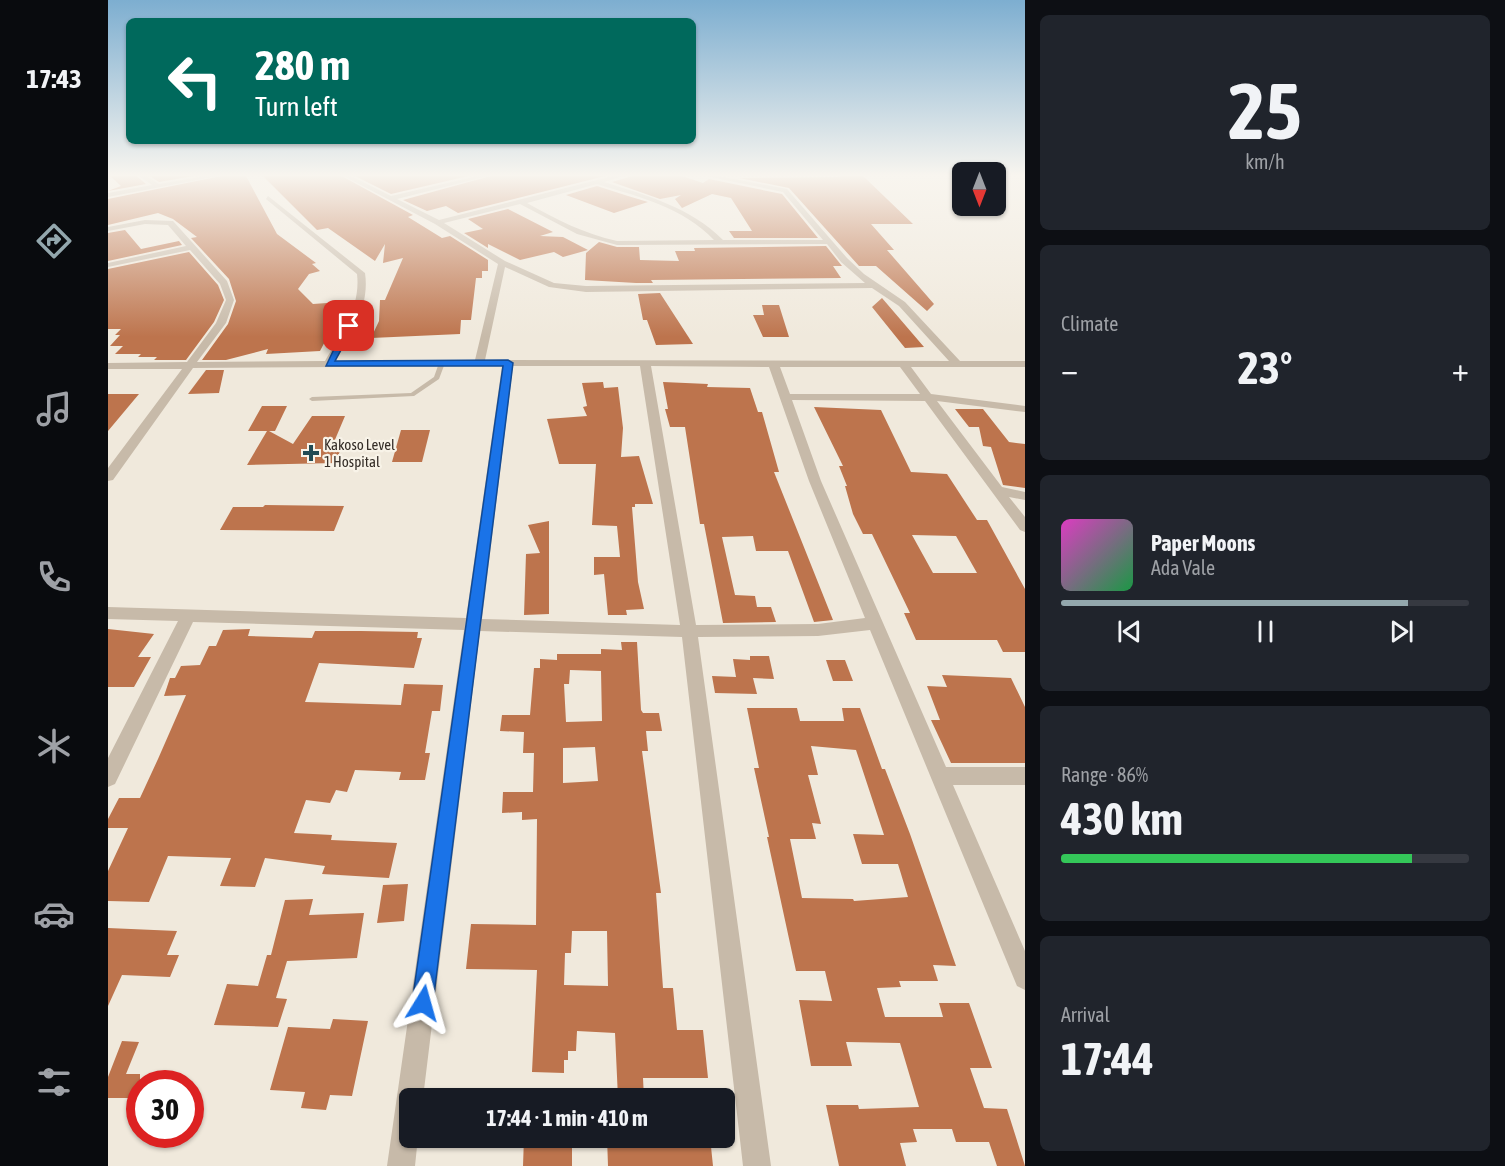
<!DOCTYPE html>
<meta charset="utf-8">
<style>
body{margin:0;font-family:"Asap Condensed",sans-serif;background:#20242c;color:#f1f3f6;height:100vh;display:flex;flex-direction:column;font-size:22px;white-space:nowrap}
*{box-sizing:border-box;margin:0}
p{font-size:20px;color:#9ea1a6}
.icon{flex:none;width:33px;height:33px;fill:none;stroke:currentColor;stroke-width:2;stroke-linecap:round;stroke-linejoin:round}
.map{position:relative;flex:1;overflow:hidden}
.drawer{display:flex;flex-direction:column;gap:15px;padding:15px;background:#0d0f14;width:480px}
.drawer>*{flex:none}
.banner{position:absolute;left:18px;top:18px;width:570px;height:126px;border-radius:9px;box-shadow:0 2px 4px #0004;background:#00695c;color:#fff;overflow:hidden}
.needle{width:39px;rotate:180deg}
.controls{position:absolute;left:844px;top:162px;display:grid;gap:12px}
.controls a{display:grid;place-items:center;width:54px;height:54px;border-radius:9px;background:#171b24;box-shadow:0 2px 4px #0004;font-size:30px}
.speed{position:absolute;left:18px;top:1070px;display:flex;gap:12px;font-size:30px;font-weight:700;text-align:center}
.speed>*{display:grid;place-content:center;width:78px;height:78px;border-radius:50%;background:#171b24;box-shadow:0 2px 4px #0004;line-height:1}
.speed .limit{border:9px solid #d22;background:#fff;color:#111}
.pin{position:absolute;display:grid;place-items:center;width:51px;height:51px;color:#fff;margin:-26px;border-radius:12px;box-shadow:0 3px 9px #0006}
.me{position:absolute;width:66px;margin:-33px;rotate:8deg;stroke-linejoin:round;filter:drop-shadow(0 0 4px #0008)}
.turn{display:flex;align-items:center;gap:21px;height:126px;padding:0 30px;font-size:27px}
.turn .icon{width:78px;height:78px;stroke-width:2.5}
.turn b{display:block;font-size:42px;line-height:51px}
.big{font-size:45px;font-weight:700;line-height:1.1}
.drawer .widget{flex:1;display:flex;flex-direction:column;justify-content:center;gap:9px;min-width:0;padding:0 21px;border-radius:9px;background:#20242c}
.drawer .dial{align-items:center;gap:0}
.dial b{font-size:78px;line-height:1}
.song{display:flex;align-items:center;gap:18px}
.cover{width:72px;height:72px;border-radius:9px;background:linear-gradient(135deg,hsl(310 70% 55%),hsl(140 70% 35%))}
.played{height:6px;border-radius:3px;background:linear-gradient(90deg,#93a7ad 85%,#363941 85%)}
.keys{display:flex;justify-content:space-around;direction:ltr}
.heat{display:flex;justify-content:space-between;align-items:center;font-size:33px;direction:ltr}
.charge{height:9px;border-radius:4px;background:linear-gradient(90deg,#34c759 86%,#363941 0)}
.trip{position:absolute;left:291px;top:1088px;width:336px;height:60px;border-radius:9px;background:#171b24;box-shadow:0 2px 4px #0004;font-weight:700;line-height:60px;text-align:center}
main{display:flex;flex:1;min-height:0}
.tabs{display:flex;flex-direction:column;width:108px;justify-content:space-around;align-items:center;background:#090b0e;color:#9ea1a6}
.tabs .icon{width:42px;height:42px}
.tabs .selected{color:#93a7ad}
.tabs b{font-size:27px;color:#f1f3f6}
.map>svg:first-child{display:block}
</style>
<main>
<nav class="tabs">
<b>17:43</b>
<svg class="icon selected" aria-label="directions" viewBox="0 0 24 24"><path d="M12 3l9 9-9 9-9-9zM9 14v-3h6M13 9l2 2-2 2"/></svg>
<svg class="icon" aria-label="music" viewBox="0 0 24 24"><path d="M9 18V5l10-2v13"/><circle cx="6" cy="18" r="3"/><circle cx="16" cy="16" r="3"/></svg>
<svg class="icon" aria-label="phone" viewBox="0 0 24 24"><path d="M5 4h4l2 5-3 2q2 4 5 5l2-3 5 2v4C11 20 4 13 5 4z"/></svg>
<svg class="icon" aria-label="climate" viewBox="0 0 24 24"><path d="M12 3v18M4 7l16 10M4 17L20 7"/></svg>
<svg class="icon" aria-label="car" viewBox="0 0 24 24"><path d="M5 17H2v-5l4-1 3-4h7l3 4 3 1v5h-3M9 17h6M6 11h13"/><circle cx="7" cy="17" r="2"/><circle cx="17" cy="17" r="2"/></svg>
<svg class="icon" aria-label="filters" viewBox="0 0 24 24"><path d="M4 7h16M4 17h16"/><circle cx="9" cy="7" r="2"/><circle cx="15" cy="17" r="2"/></svg>
</nav>
<div class="map">
<svg width="917" height="1166" viewBox="0 0 917 1166">
<rect width="100%" height="100%" fill="#f0e9dc"/>
<path fill="#bd744d" fill-rule="evenodd" d="M0,174H26L38,184L0,191L13,186Z
M39,174H97L51,182Z
M123,174H137L169,234L208,263L204,264L212,271L201,274L190,289L205,304L219,303L218,307H235L212,351L158,354L160,349L118,360H94L120,324L128,301L121,279L83,238L89,237L65,219L50,213L0,225V199Z
M153,174H230L305,215L300,217L334,238L342,236L380,260V271H374V278H368L363,320H353L352,334L263,338L271,321L272,300H277L295,258L275,263L277,244L267,261L220,228L209,230Z
M243,174H369L283,194Z
M390,174H505L350,213L338,206L319,211L295,200Z
M531,174H568L595,183L601,179L674,194L710,238H626L621,231H644L623,198L604,194L574,208L567,199L573,195L552,199L504,182Z
M730,174H753L805,224H763L786,250H779L826,304L819,311L768,266H751L681,188L631,178L733,177Z
M489,186L520,196L540,202L506,213L458,195Z
M400,209L445,232L432,236L455,237L480,250L455,257L446,252L412,260L380,244V248L356,233L375,229L360,219Z
M17,230L33,249L71,241L74,245L0,261V233Z
M491,242L509,247H531L532,260L571,261L567,251H587L586,248L718,246L734,266H725L733,278L543,280L545,283H528L477,280L478,253Z
M81,252L110,285L116,300L106,322L78,360H46L49,357H30L33,354H7L15,346H2L12,335H7L13,329H0V269Z
M552,293L585,344L548,345L539,320H535L530,294Z
M774,298L816,347L797,348L764,307Z
M654,305H671L681,337H655L645,315H656Z
M98,370H116L111,393L80,394Z
M495,382L496,388L510,387L515,428L513,457L531,456L545,504H527V507H524L530,582L536,609L518,610L519,615H500L496,574L486,575V557H512L509,526L484,525L488,464H451L439,419L479,416L475,407L479,406L474,383Z
M555,382L600,384L599,387L642,388L650,412H654L671,472H666L725,620L706,622L680,551H648L645,536L614,537L627,595L647,596L649,607H663L668,622L615,623L596,524H592L577,427H562L557,409H560Z
M0,394H31L0,431Z
M154,406H179L167,431H161L185,444L204,416H237L226,442H236L227,463L139,465L159,431H140Z
M706,407L773,410L803,472L839,474L869,520H879L917,589V652H895L889,640H808L796,613H802L764,534H755L745,514L737,486H739L731,466H735ZM804,535L848,536L869,573H825Z
M847,409H875L901,442L917,444V488L895,485L883,447L875,446L871,427H861Z
M293,430H322L314,462H284Z
M157,505L236,506L226,531L112,530L125,507H155Z
M441,521V614L416,615L418,554L432,553L420,525Z
M0,629L46,634L30,657H43L26,687H0Z
M142,629L140,636L204,638L207,631H253L310,632L309,638H314L306,668L211,663L197,702L293,705L296,684L335,685L332,711H324L317,753H322L317,780H291L293,772L247,770L239,792L228,790L222,803L198,800L186,833L224,835L223,840L289,843L281,878L214,874L217,866L157,858L147,887L112,886L123,858L60,856L41,902L0,901V871L20,828H0V819L11,798H32L50,759L78,695L56,696L62,678H67L73,666L92,665L101,646H108L115,630Z
M513,642H529L533,710L535,713H551L554,731H538L540,751H534L553,893H548L555,988H565L569,1030H595L600,1078H535L536,1098H510L507,1033L469,1031L468,1051H460V1060H456V1073L424,1072L429,970L358,969L363,924L428,925L429,819L414,820V812L394,813L395,792H425L426,753H415L416,732L392,731L394,715H422L426,668H432V659L449,660V654H493V649L514,650ZM462,670L493,671L494,721L458,722L456,684H461ZM487,747L490,781L455,783V748ZM464,931H499L500,986L456,985L457,953H463Z
M642,656H661L666,679L645,678L649,694L607,693L604,676L628,677L625,659L642,660Z
M718,660H737L745,681H725Z
M834,675L903,678L917,707V763H843L823,720H832L819,686L839,687Z
M639,708H689L692,721H736L734,708H752L774,769H777L802,834L848,966L825,965L830,981H791L793,987L769,988L777,1017H835L831,1003H861L884,1068H862L876,1108L899,1109L917,1166H889L881,1142H848L844,1129H805L809,1142L792,1143L798,1166H731L718,1105H750L751,1109L811,1107L792,1043L738,1042L744,1066H703L691,1000L724,1001L717,971H688L659,837H661L646,768H651ZM703,746L748,750L776,835L745,834L754,864H790L800,897L746,901L745,899L694,898L682,839H708L704,823L713,824L700,775H710Z
M300,884L296,921L269,923L275,885Z
M205,899L201,915L256,913L249,958L179,961L168,998L179,999L170,1027L106,1025L119,984L150,986L159,955H163L177,900Z
M0,928L69,931L59,955H71L62,977L14,975L0,1006Z
M225,1019L260,1021L244,1096L222,1095L218,1110L193,1108L197,1092L162,1090L180,1027L222,1029Z
M14,1041L31,1042L18,1074H32V1098H0V1077Z
M416,1137H464V1166H415Z
M499,1137H602L605,1166H500Z"/>
<g fill="none" stroke-linecap="round" stroke-linejoin="round">
<path fill="#c7baa9" fill-rule="evenodd" d="M334,361L337,363L331,379L306,396L204,401L201,399L204,397L303,393L326,377L331,363Z"/>
<path fill="#c7baa9" fill-rule="evenodd" d="M28,174H35L51,184L109,174H121L0,197V193L44,185Z
M232,174H239L283,196L378,174H388L289,199L331,220L513,174H522L496,182C540,196 582,207 615,240H715L675,192L588,174H600L679,189L739,258L756,274L797,302L852,361H917V367H803L823,394L917,406V412L829,401L894,487L917,492V500L901,497L917,517V532L912,530L817,401L684,400L713,481L838,767H917V785H845L917,951V990L909,986L762,630L710,636L590,637L663,1166H635L574,637L372,631L315,1098H302V1137H310L307,1166H279L356,630L85,622L7,784L0,787V758L70,621L0,619V607L358,618L394,366L85,368L5,480L0,481V468L74,369H0V363L79,362L108,323L118,300L112,284L82,250L0,267V263L78,246L60,225L37,224L0,231V227L37,220L65,221L119,281L126,300L118,323L89,362L217,361C233,334 253,307 249,274L158,199L160,196L257,273C262,307 243,333 228,361L367,360L390,264L327,224ZM489,184C531,197 575,207 606,240L509,241C476,234 448,219 419,203ZM412,204L469,234L509,245L719,244L733,262L757,283L478,286L446,283L397,261L336,223ZM397,267L441,287L478,292L764,288L791,306L841,361L377,360ZM405,366H532L572,625L374,619ZM543,366L661,367L701,481L757,618L710,624L588,625ZM672,367H792L812,394H682Z"/>
</g>
<linearGradient id="sky" x2="0" y2="1"><stop stop-color="#7daed0"/><stop offset="0.52" stop-color="#f8f5ef"/><stop offset="1" stop-color="#f8f5ef" stop-opacity="0"/></linearGradient>
<rect width="917" height="337" fill="url(#sky)"/>
<path fill="#1a73e8" stroke="#114b97" stroke-width="1.5" d="M241,323L246,326L227,361L400,360L405,363L325,1003L322,1011L315,1014L307,1011L304,1003L395,366H218L237,326Z"/>
<path fill="#214b54" stroke="#f8f3e8" stroke-width="2" d="M200 444h6v6h6v6h-6v6h-6v-6h-6v-6h6z"/>
<g text-anchor="middle" dominant-baseline="central" stroke-width="4.5" stroke-linejoin="round" paint-order="stroke">
<g font-size="15" fill="#352e28" stroke="#f8f3e8" text-anchor="start">
<text x="216" y="444">Kakoso Level<tspan x="216" dy="17">1 Hospital</tspan></text>
</g>
</g>
</svg>
<div class="controls">
<a><svg class="needle" viewBox="-14 -14 28 28"><path d="M0-13l5 13h-10z" fill="#e53935"/><path d="M0 13l5-13h-10z" fill="#9ea1a6"/></svg></a>
</div>
<div class="speed"><div class="limit">30</div></div>
<div class="pin" style="left:241px;top:326px;background:#d93025"><svg class="icon" aria-label="arrive" viewBox="0 0 24 24"><path d="M6 21V4h12l-3 4 3 4H6"/></svg></div>
<svg class="me" style="left:315px;top:1003px" viewBox="-20 -20 40 40"><path d="M0-17L14 15 0 8-14 15z" fill="#1a73e8" stroke="#fff" stroke-width="4"/></svg>
<div class="trip">17:44 · 1 min · 410 m</div>
<div class="banner">
<div class="turn"><svg class="icon" aria-label="left" viewBox="0 0 24 24"><path d="M17 20v-9H6M10 6l-5 5 5 5"/></svg><div><b>280 m</b>Turn left</div></div>
</div>
</div>
<section class="drawer">
<div class="widget dial"><b>25</b><p>km/h</p></div>
<div class="widget"><p>Climate</p>
<div class="heat"><a>−</a><b class="big">23°</b><a>+</a></div>
</div>
<div class="widget">
<div class="song"><i class="cover"></i><div><b>Paper Moons</b><p>Ada Vale</p></div></div>
<div class="played"></div>
<div class="keys"><svg class="icon" aria-label="previous" viewBox="0 0 24 24"><path d="M18 5L8 12l10 7zM5 5v14"/></svg><svg class="icon" aria-label="pause" viewBox="0 0 24 24"><path d="M8 5v14M16 5v14"/></svg><svg class="icon" aria-label="next" viewBox="0 0 24 24"><path d="M6 5l10 7-10 7zM19 5v14"/></svg></div>
</div>
<div class="widget"><p>Range · 86%</p><b class="big">430 km</b><div class="charge"></div></div>
<div class="widget"><p>Arrival</p><b class="big">17:44</b></div>
</section>
</main>
